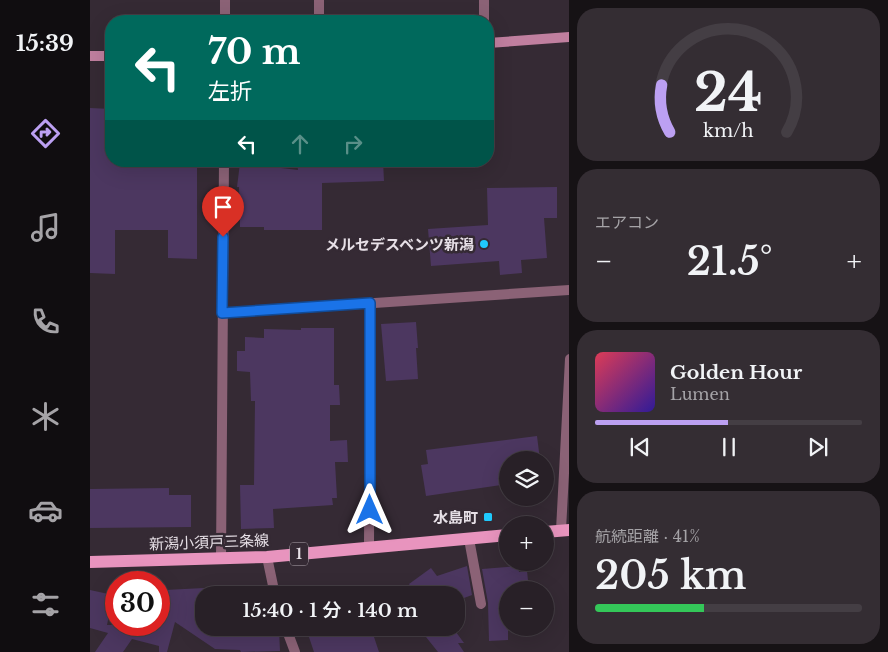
<!DOCTYPE html>
<html lang="ja">
<meta charset="utf-8">
<style>
body{margin:0;font-family:"Libre Baskerville","Noto Sans JP",serif;background:#342d33;color:#f1f3f6;height:100vh;display:flex;flex-direction:column;font-size:19px;white-space:nowrap}
*{box-sizing:border-box;margin:0}
p{font-size:16px;color:#a5a3a7}
.icon{flex:none;width:28px;height:28px;fill:none;stroke:currentColor;stroke-width:2;stroke-linecap:round;stroke-linejoin:round}
.map{position:relative;flex:1;overflow:hidden}
.side{display:flex;flex-direction:column;gap:8px;padding:8px;background:#161215;width:319px}
.side>*{flex:none}
.guide{position:absolute;left:15px;top:15px;width:389px;height:152px;border-radius:20px;box-shadow:0 5px 20px #0002,0 0 0 1px #443e44;background:#00695c;color:#fff;overflow:hidden}
.buttons{position:absolute;left:409px;top:451px;display:grid;gap:10px}
.buttons a{display:grid;place-items:center;width:55px;height:55px;border-radius:50%;background:#282027;box-shadow:0 5px 20px #0002,0 0 0 1px #443e44;font-size:25px}
.speed{position:absolute;left:15px;top:571px;display:flex;gap:10px;font-size:25px;font-weight:700;text-align:center}
.speed>*{display:grid;place-content:center;width:65px;height:65px;border-radius:50%;background:#282027;box-shadow:0 5px 20px #0002,0 0 0 1px #443e44;line-height:1}
.speed .limit{border:8px solid #d22;background:#fff;color:#111}
.pin{position:absolute;display:grid;place-items:center;width:42px;height:42px;color:#fff;margin:-51px -21px;border-radius:50% 50% 50% 0;rotate:-45deg;box-shadow:0 0 5px #0007}
.pin .icon{rotate:45deg}
.me{position:absolute;width:55px;margin:-28px;rotate:0deg;stroke-linejoin:round;filter:drop-shadow(0 0 4px #0008)}
.turn{display:flex;align-items:center;gap:18px;height:105px;padding:0 20px;font-size:22px}
.turn .icon{width:65px;height:65px;stroke-width:2.5}
.turn b{display:block;font-size:35px;line-height:42px}
.lanes{display:flex;align-items:center;height:48px;padding:0 20px;background:#0003;justify-content:center;gap:25px;direction:ltr}
.lanes .off{opacity:.35}
.big{font-size:38px;font-weight:600;line-height:1.1}
.side .tile{flex:1;display:flex;flex-direction:column;justify-content:center;gap:8px;min-width:0;padding:0 18px;border-radius:20px;background:#342d33}
.side .dial{align-items:center;gap:0}
.dial svg{height:130px;overflow:visible;fill:none;stroke:#443e44;stroke-width:7;stroke-linecap:round;text-anchor:middle}
.dial text{fill:#f1f3f6;stroke:none}
.song{display:flex;align-items:center;gap:15px}
.cover{width:60px;height:60px;border-radius:8px;background:linear-gradient(135deg,hsl(350 70% 55%),hsl(250 70% 35%))}
.played{height:5px;border-radius:2px;background:linear-gradient(90deg,#bca0f2 50%,#443e44 50%)}
.keys{display:flex;justify-content:space-around;direction:ltr}
.heat{display:flex;justify-content:space-between;align-items:center;font-size:28px;direction:ltr}
.charge{height:8px;border-radius:4px;background:linear-gradient(90deg,#34c759 41%,#443e44 0)}
.trip{position:absolute;left:105px;top:586px;width:270px;height:50px;border-radius:20px;background:#282027;box-shadow:0 5px 20px #0002,0 0 0 1px #443e44;font-weight:600;line-height:50px;text-align:center}
main{display:flex;flex:1;min-height:0}
.menu{display:flex;flex-direction:column;width:90px;justify-content:space-around;align-items:center;background:#100d10;color:#a5a3a7}
.menu .icon{width:35px;height:35px}
.menu .on{color:#bca0f2}
.menu b{font-size:22px;color:#f1f3f6}
.map>svg:first-child{display:block}
</style>
<main>
<nav class="menu">
<b>15:39</b>
<svg class="icon on" aria-label="directions" viewBox="0 0 24 24"><path d="M12 3l9 9-9 9-9-9zM9 14v-3h6M13 9l2 2-2 2"/></svg>
<svg class="icon" aria-label="music" viewBox="0 0 24 24"><path d="M9 18V5l10-2v13"/><circle cx="6" cy="18" r="3"/><circle cx="16" cy="16" r="3"/></svg>
<svg class="icon" aria-label="phone" viewBox="0 0 24 24"><path d="M5 4h4l2 5-3 2q2 4 5 5l2-3 5 2v4C11 20 4 13 5 4z"/></svg>
<svg class="icon" aria-label="climate" viewBox="0 0 24 24"><path d="M12 3v18M4 7l16 10M4 17L20 7"/></svg>
<svg class="icon" aria-label="car" viewBox="0 0 24 24"><path d="M5 17H2v-5l4-1 3-4h7l3 4 3 1v5h-3M9 17h6M6 11h13"/><circle cx="7" cy="17" r="2"/><circle cx="17" cy="17" r="2"/></svg>
<svg class="icon" aria-label="filters" viewBox="0 0 24 24"><path d="M4 7h16M4 17h16"/><circle cx="9" cy="7" r="2"/><circle cx="15" cy="17" r="2"/></svg>
</nav>
<div class="map">
<svg width="480" height="652" viewBox="0 0 480 652">
<rect width="100%" height="100%" fill="#352a34"/>
<path fill="#4c3760" d="M0,108L21,109V161H107V259L78,258V230H25V274L0,273Z
M207,161H293L294,181L232,183V230H174V227H150L149,187H147L150,163L208,170Z
M467,187V218H454L457,258L431,260L432,273L410,275L409,261L341,266L338,229L398,225L397,188Z
M326,322L328,348H326L328,379L296,381L291,324Z
M211,328H244V385H249L250,405H240V441L257,440L258,462H245L247,498H242L243,505L183,509L184,528L151,529L150,485H164L165,401H161L160,372L147,371V351H155V337L174,338V329L211,330Z
M447,436L450,460H418V484L336,496L331,465L338,464L336,450Z
M79,488V495H101V527L0,528V489Z
M377,566L382,595L366,601V595H327L319,584L341,568L347,576Z
M428,566L429,572L437,571L439,590H418V640L399,641L398,603L392,569Z
M114,588V628H146V632L189,630L190,651L151,652L150,650L125,649L85,622L77,652H69V646L42,639L33,652H5L18,633L0,628V590L23,595L17,625H69V605L76,607L75,590Z
M216,628H281L289,652H224Z
M335,628H363L374,643H368L374,652H348L336,637L340,634Z"/>
<g fill="none" stroke-linecap="round" stroke-linejoin="round">
<path stroke="#8b6276" stroke-width="10" d="M135,21V0
M229,21V0
M394,21V0
M133,313L480,290
M471,530L480,359
M379,539L391,604
M279,548L280,303
M177,557L185,595
M131,559L134,161
M196,628L205,652"/>
<path stroke="#c07f9f" stroke-width="10" d="M398,43L480,37
M0,56H21"/>
<path stroke="#e894be" stroke-width="12" d="M455,532L480,530
M0,562L177,557L418,535"/>
</g>
<g fill="none" stroke-linecap="round" stroke-linejoin="round">
<g stroke="#114b97" stroke-width="12">
<path id="route" d="M133,237L132,313L280,303V510"/>
</g>
<use href="#route" stroke="#1a73e8" stroke-width="9"/>
</g>
<g fill="#1fc9fd" stroke="#352a34" stroke-width="2">
<circle cx="394" cy="244" r="5"/>
<rect x="393" y="512" width="10" height="10" rx="2.5"/>
</g>
<g text-anchor="middle" dominant-baseline="central" stroke-width="5" stroke-linejoin="round" paint-order="stroke">
<rect fill="#352a34" stroke="#b2a9b1" stroke-width="1" x="200" y="542.5" width="18" height="23" rx="4"/>
<g font-size="14" font-weight="bold" fill="#e7e0e7">
<text x="209" y="554">1</text>
</g>
<g font-size="15" font-weight="bold" fill="#e7e0e7" stroke="#352a34" text-anchor="end">
<text x="384" y="244">メルセデスベンツ新潟</text>
<text x="388" y="517">水島町</text>
</g>
<g font-size="15" fill="#e7e0e7" stroke="#352a34">
<text transform="translate(119 542) rotate(-2)">新潟小須戸三条線</text>
</g>
</g>
</svg>
<div class="buttons">
<a><svg class="icon" aria-label="layers" viewBox="0 0 24 24"><path d="M12 4l9 5-9 5-9-5zM3 14l9 5 9-5"/></svg></a>
<a>+</a>
<a>−</a>
</div>
<div class="speed"><div class="limit">30</div></div>
<div class="pin" style="left:133px;top:237px;background:#d93025"><svg class="icon" aria-label="arrive" viewBox="0 0 24 24"><path d="M6 21V4h12l-3 4 3 4H6"/></svg></div>
<svg class="me" style="left:280px;top:510px" viewBox="-20 -20 40 40"><path d="M0-17L14 15 0 8-14 15z" fill="#1a73e8" stroke="#fff" stroke-width="4"/></svg>
<div class="trip">15:40 · 1 分 · 140 m</div>
<div class="guide">
<div class="turn"><svg class="icon" aria-label="left" viewBox="0 0 24 24"><path d="M17 20v-9H6M10 6l-5 5 5 5"/></svg><div><b>70 m</b>左折</div></div>
<div class="lanes"><svg class="icon" aria-label="left" viewBox="0 0 24 24"><path d="M17 20v-9H6M10 6l-5 5 5 5"/></svg><svg class="icon off" aria-label="ahead" viewBox="0 0 24 24"><path d="M12 20V5M6 11l6-6 6 6"/></svg><svg class="icon off" aria-label="right" viewBox="0 0 24 24"><path d="M7 20v-9h11M14 6l5 5-5 5"/></svg></div>
</div>
</div>
<section class="side">
<div class="tile dial"><svg viewBox="0 0 100 80">
<path d="M14 69A42 42 0 1 1 86 69"/>
<path d="M14 69A42 42 0 0 1 9 40" stroke="#bca0f2"/>
<text x="50" y="56" font-size="32" font-weight="700">24</text>
<text x="50" y="72" font-size="11">km/h</text>
</svg></div>
<div class="tile"><p>エアコン</p>
<div class="heat"><a>−</a><b class="big">21.5°</b><a>+</a></div>
</div>
<div class="tile">
<div class="song"><i class="cover"></i><div><b>Golden Hour</b><p>Lumen</p></div></div>
<div class="played"></div>
<div class="keys"><svg class="icon" aria-label="previous" viewBox="0 0 24 24"><path d="M18 5L8 12l10 7zM5 5v14"/></svg><svg class="icon" aria-label="pause" viewBox="0 0 24 24"><path d="M8 5v14M16 5v14"/></svg><svg class="icon" aria-label="next" viewBox="0 0 24 24"><path d="M6 5l10 7-10 7zM19 5v14"/></svg></div>
</div>
<div class="tile"><p>航続距離 · 41%</p><b class="big">205 km</b><div class="charge"></div></div>
</section>
</main>
